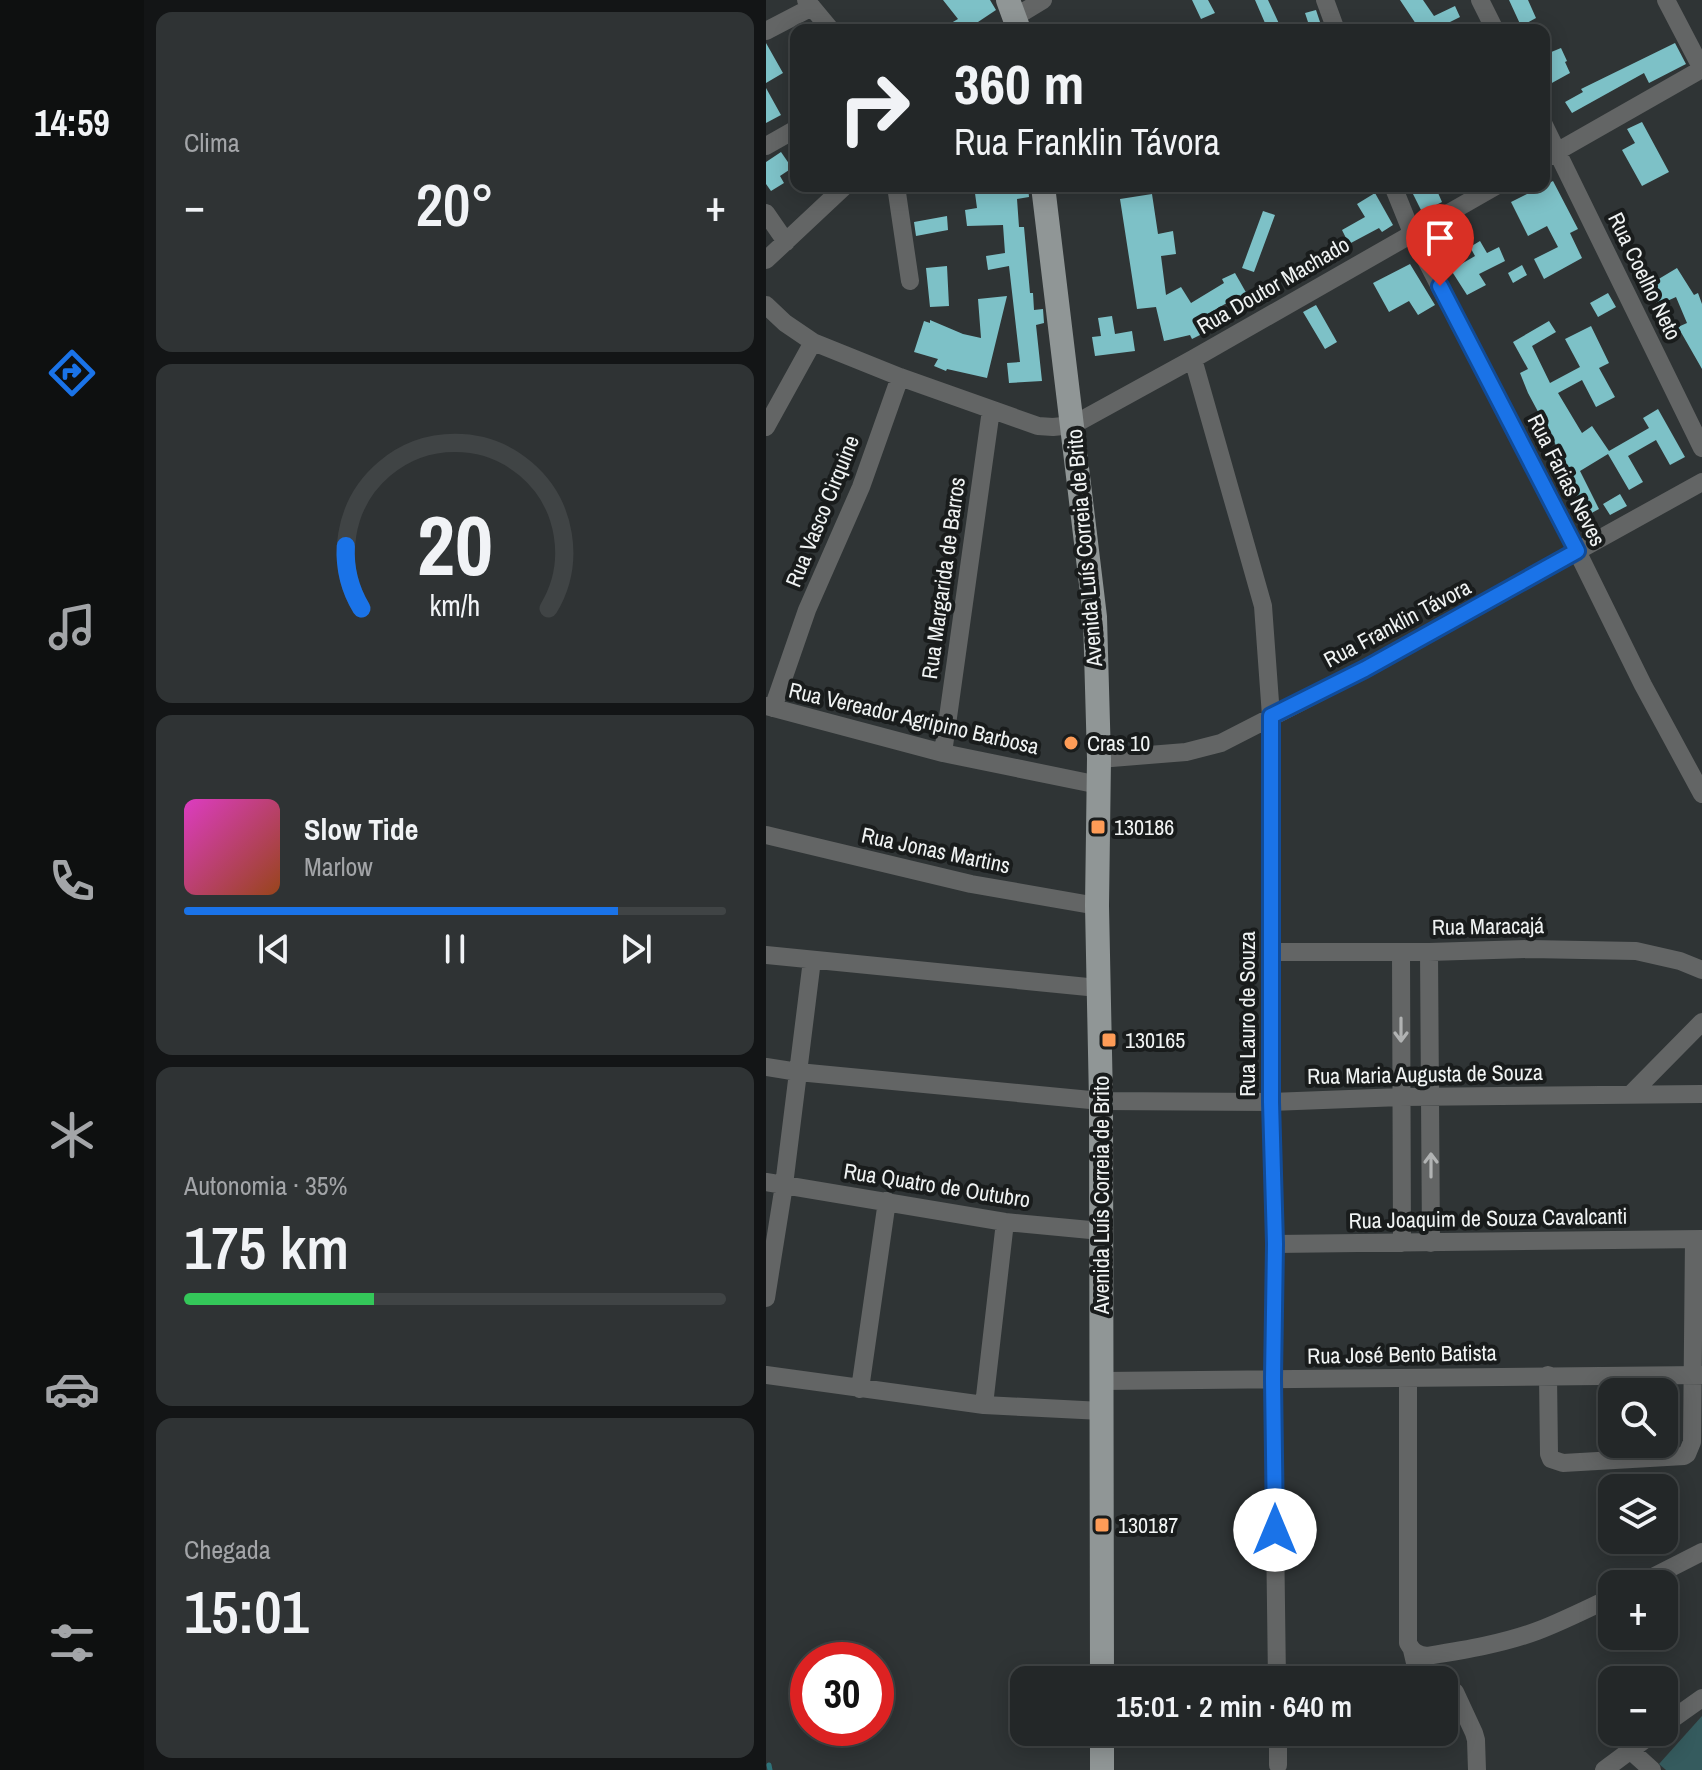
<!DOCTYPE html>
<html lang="pt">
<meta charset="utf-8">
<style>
body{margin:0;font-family:"Archivo Narrow",sans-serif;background:#2f3334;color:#f1f3f6;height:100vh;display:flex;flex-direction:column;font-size:30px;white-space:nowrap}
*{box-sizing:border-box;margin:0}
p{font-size:26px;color:#a3a5a8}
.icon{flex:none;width:44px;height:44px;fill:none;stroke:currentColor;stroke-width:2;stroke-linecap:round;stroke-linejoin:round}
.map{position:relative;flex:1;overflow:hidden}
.panel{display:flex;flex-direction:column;gap:12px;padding:12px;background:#131516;width:622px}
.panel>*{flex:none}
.banner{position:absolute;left:24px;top:24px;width:760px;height:168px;border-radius:16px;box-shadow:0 4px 20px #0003,0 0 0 2px #404445;background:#232728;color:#f1f3f6;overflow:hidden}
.buttons{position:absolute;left:832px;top:1378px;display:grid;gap:16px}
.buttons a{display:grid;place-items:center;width:80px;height:80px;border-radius:16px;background:#232728;box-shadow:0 4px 20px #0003,0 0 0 2px #404445;font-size:40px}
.speed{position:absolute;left:24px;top:1642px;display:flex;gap:16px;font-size:40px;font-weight:700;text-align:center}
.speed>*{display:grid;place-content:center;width:104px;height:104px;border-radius:50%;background:#232728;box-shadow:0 4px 20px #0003,0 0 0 2px #404445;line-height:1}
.speed .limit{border:12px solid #d22;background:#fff;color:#111}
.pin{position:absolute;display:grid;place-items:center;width:68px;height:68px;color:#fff;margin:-82px -34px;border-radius:50% 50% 50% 0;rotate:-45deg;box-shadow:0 0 8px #0007}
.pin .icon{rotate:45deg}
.me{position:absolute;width:88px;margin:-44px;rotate:0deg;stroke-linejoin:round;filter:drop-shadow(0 0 6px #0008)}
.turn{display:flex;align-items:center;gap:28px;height:168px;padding:0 32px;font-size:36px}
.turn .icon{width:104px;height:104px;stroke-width:2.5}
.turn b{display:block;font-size:56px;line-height:68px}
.big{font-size:60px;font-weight:600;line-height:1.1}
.panel .widget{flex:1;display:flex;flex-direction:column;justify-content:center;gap:12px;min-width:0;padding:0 28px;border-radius:16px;background:#2f3334}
.panel .dial{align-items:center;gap:0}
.dial svg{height:208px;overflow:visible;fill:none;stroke:#404445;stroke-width:7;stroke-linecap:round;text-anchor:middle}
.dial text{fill:#f1f3f6;stroke:none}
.song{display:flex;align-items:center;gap:24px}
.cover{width:96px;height:96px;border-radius:12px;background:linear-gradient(135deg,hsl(310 70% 55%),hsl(20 70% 35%))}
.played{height:8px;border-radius:4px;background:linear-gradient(90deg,#1a73e8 80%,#404445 80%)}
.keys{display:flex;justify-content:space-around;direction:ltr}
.heat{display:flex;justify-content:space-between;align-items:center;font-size:44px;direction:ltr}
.charge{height:12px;border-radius:6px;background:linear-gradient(90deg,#34c759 35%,#404445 0)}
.trip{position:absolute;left:244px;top:1666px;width:448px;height:80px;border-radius:16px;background:#232728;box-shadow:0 4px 20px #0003,0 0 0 2px #404445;font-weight:600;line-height:80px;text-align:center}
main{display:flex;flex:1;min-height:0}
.tab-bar{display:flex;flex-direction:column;width:144px;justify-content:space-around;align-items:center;background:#0e1010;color:#a3a5a8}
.tab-bar .icon{width:56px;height:56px}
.tab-bar .on{color:#1a73e8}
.tab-bar b{font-size:36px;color:#f1f3f6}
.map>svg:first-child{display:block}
</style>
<main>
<nav class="tab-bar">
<b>14:59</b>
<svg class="icon on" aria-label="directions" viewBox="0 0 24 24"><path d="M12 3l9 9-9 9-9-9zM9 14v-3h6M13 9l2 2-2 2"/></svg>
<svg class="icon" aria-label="music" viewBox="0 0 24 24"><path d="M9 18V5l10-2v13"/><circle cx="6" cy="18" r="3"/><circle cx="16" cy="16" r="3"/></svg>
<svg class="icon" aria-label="phone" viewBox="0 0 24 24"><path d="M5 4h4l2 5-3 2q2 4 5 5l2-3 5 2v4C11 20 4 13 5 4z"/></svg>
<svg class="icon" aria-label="climate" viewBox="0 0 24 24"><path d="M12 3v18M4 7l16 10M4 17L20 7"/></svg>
<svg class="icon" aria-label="car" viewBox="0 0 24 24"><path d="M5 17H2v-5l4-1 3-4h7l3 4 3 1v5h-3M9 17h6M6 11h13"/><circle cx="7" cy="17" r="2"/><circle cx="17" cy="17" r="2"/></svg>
<svg class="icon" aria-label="filters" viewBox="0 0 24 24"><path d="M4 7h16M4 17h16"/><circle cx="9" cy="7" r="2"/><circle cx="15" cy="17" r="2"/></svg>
</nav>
<section class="panel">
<div class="widget"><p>Clima</p>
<div class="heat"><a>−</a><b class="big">20°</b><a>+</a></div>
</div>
<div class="widget dial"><svg viewBox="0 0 100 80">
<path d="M14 69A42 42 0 1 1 86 69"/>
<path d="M14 69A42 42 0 0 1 8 45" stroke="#1a73e8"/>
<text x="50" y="56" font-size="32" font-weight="700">20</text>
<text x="50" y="72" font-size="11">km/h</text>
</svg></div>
<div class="widget">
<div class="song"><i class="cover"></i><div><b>Slow Tide</b><p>Marlow</p></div></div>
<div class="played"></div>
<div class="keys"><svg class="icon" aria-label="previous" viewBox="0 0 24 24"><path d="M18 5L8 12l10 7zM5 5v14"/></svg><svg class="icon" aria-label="pause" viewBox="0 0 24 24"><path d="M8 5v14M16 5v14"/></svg><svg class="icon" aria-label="next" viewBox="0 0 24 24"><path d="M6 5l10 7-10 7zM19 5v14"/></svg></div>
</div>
<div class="widget"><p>Autonomia · 35%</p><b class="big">175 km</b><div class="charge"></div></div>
<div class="widget"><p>Chegada</p><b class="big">15:01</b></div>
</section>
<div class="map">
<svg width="936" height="1770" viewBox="0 0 936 1770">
<rect width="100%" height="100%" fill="#2f3435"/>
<path fill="#355b5e" d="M936,1716V1770H900L893,1764Z"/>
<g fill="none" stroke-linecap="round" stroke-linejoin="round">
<path stroke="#2e737a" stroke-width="5" d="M3,1765L4,1770"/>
</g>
<path fill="#7dc1c7" d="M177,0H224L230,10L200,30H173L192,19Z
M426,0H442L449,13L435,19Z
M489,0H502L516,30H502Z
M634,0H657L668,16L689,6L694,17L668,30H654Z
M743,0H762L770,18L755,26Z
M550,10L554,22L543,25L539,13Z
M0,43L17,73L0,83Z
M909,43L920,64L883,83L878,73L806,113L799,102L817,92L815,89Z
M795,48L801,61L799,62L804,73L784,84L778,72V55Z
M0,88L15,115L0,123Z
M876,122L903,172L876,186L856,150L869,143L861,129Z
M15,152L26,168L14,176L18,183L5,191L0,184V162Z
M787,181L812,229L804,233L816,258L778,279L768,259L792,247L781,226L762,236L745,202Z
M208,186H262L263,197L251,199L253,227H258L264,293H267L268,310L277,309L278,323L270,325L276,381L243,383L241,363L254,362L243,266L222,270L220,256L239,253L237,225L201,226L199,210L211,208Z
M643,186H669L676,202L656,212Z
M609,193L627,225L616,232L613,228L583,244L576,230L599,217L591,204Z
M386,194L392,234L407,231L410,254L395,256L400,295L415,287L425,303L458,283L456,279L469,273L486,303L475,310L468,299L434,318L440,332L426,339L424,335L398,341L390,307L371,309L354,199Z
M497,211L509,215L488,272L476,268Z
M181,216L182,230L150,236L148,222Z
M714,241L721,253L733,247L739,261L713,274L720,285L701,295L685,270L709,256L704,247Z
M644,264L669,305L652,315L643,301L623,312L607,283Z
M756,265L761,275L747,283L742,273Z
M181,266L183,306L164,307L160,268Z
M911,268L928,295L932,293L936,304V369L912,327L921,323L910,297L890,306L879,283L890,278L891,280Z
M842,293L850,307L832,317L824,303Z
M241,296L221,378L181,369L180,371L168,366L172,359L148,352L158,321L164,323V320L197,334L215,338L212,299Z
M550,305L571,342L559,349L537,312Z
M346,316L349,334L366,331L369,351L329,356L326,337L335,336L332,318Z
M783,321L790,332L766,346L784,383L814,367L799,339L825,326L843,363L833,368L849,397L830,407L816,380L792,393L816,433L826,426L843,451L883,428L877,418L892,409L919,457L904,465L890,440L862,456L877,482L863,490L842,454L814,471L833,509L820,516L800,480L797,482L781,456L792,449L762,393L754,373L762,369L747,342Z
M854,494L861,506L844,515L837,504Z"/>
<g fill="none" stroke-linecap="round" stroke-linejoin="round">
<path stroke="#636565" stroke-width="18" d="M40,0L65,30
M559,0L570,30
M714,0L729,30
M900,0L936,69
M249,17L277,0
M0,31L46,7
M778,125L936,448
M0,146L30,129
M778,159L936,69
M130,186L144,281
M627,186L646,233L811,551L877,685L936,794
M0,213L20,242
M0,260L79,186
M0,305L19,323L47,342L134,377L272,426L287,427L307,425L427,359L730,186
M427,359L497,606L505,716V1102L509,1244L507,1379L511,1680
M0,427L47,342
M0,706L177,753L333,785
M7,708L41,610L95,487L134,377
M177,753L225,410
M333,759L420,752L455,743L599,669L936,482
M0,835L205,884L331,906
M505,952H663L764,949L870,951L914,961L936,970
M635,952L636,1243
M663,952L665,1243
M0,955L332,988
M0,1067L32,1072L335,1101L505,1102L635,1097L936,1094
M864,1095L936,1022
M0,1182L239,1222L335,1231
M509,1244L936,1239
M0,1298L18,1185L46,960
M0,1375L218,1405L336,1411
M782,1375L783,1454L785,1459L797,1463L918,1456L921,1454L926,1442L928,1240
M642,1379V1643C647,1652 651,1655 661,1656C698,1650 736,1644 771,1631C797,1621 821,1609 846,1597
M337,1381L936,1375
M94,1389L121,1201
M218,1405L239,1222
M873,1584L936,1552
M646,1650L653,1680
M678,1688H682L689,1692L708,1733L710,1740L711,1770
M898,1725L936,1698
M512,1732V1765
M864,1750L886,1770
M838,1770L889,1732"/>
<path stroke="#909696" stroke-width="24" d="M242,0L253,30
M277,186L329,617L333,759L331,906L335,1101L336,1680
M336,1770V1732"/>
</g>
<defs><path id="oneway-shaft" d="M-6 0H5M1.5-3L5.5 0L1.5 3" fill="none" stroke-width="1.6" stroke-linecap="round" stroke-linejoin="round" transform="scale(2)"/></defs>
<g stroke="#b1b3b3">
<use href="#oneway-shaft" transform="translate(635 1030) rotate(90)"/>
<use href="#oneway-shaft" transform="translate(665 1165) rotate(-90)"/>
</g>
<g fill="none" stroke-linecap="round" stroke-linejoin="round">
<g stroke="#114b97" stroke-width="20">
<path id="route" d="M509,1530L507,1379L509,1244L505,1102V716L599,669L811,551L674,286"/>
</g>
<use href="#route" stroke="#1a73e8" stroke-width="14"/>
</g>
<g fill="#fe9c57" stroke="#191c1c" stroke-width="3">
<circle cx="305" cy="743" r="8"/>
<rect x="324" y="819" width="16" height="16" rx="4"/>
<rect x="335" y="1032" width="16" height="16" rx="4"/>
<rect x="328" y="1517" width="16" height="16" rx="4"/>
</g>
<g text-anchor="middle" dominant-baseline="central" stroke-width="8" stroke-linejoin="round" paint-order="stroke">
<g font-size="22" fill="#f0f3f3" stroke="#191c1c">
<text transform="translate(879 276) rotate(64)">Rua Coelho Neto</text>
<text transform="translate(507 285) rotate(-30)">Rua Doutor Machado</text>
<text transform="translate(801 480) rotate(63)">Rua Farias Neves</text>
<text transform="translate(56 511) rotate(-68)">Rua Vasco Cirquine</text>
<text transform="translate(318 548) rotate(-95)">Avenida Luís Correia de Brito</text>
<text transform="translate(177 578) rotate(-82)">Rua Margarida de Barros</text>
<text transform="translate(631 623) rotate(-28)">Rua Franklin Távora</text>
<text transform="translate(148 718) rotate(13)">Rua Vereador Agripino Barbosa</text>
<text transform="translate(170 850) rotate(12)">Rua Jonas Martins</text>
<text transform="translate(722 926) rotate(-1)">Rua Maracajá</text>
<text transform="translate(481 1014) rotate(-90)">Rua Lauro de Souza</text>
<text transform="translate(659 1074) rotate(-1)">Rua Maria Augusta de Souza</text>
<text transform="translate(171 1185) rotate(9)">Rua Quatro de Outubro</text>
<text transform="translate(335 1195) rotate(-90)">Avenida Luís Correia de Brito</text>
<text transform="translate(722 1218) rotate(-1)">Rua Joaquim de Souza Cavalcanti</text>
<text transform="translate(636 1354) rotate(-1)">Rua José Bento Batista</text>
</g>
<g font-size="22" fill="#f0f3f3" stroke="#191c1c" text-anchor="start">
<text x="321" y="743">Cras 10</text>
<text x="348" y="827">130186</text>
<text x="359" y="1040">130165</text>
<text x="352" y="1525">130187</text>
</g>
</g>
</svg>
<div class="buttons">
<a><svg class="icon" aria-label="search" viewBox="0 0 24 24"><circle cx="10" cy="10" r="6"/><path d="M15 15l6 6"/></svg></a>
<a><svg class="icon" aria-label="layers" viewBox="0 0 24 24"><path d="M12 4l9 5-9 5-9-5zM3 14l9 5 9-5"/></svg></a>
<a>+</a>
<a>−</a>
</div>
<div class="speed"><div class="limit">30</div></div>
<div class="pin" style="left:674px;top:286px;background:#d93025"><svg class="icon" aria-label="arrive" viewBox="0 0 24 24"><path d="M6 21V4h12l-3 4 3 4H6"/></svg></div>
<svg class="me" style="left:509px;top:1530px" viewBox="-20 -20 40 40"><circle r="19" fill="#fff"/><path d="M0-13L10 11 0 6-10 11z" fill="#1a73e8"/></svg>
<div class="trip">15:01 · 2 min · 640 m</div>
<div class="banner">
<div class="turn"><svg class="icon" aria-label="right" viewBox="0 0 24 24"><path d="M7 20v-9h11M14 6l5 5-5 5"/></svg><div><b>360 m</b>Rua Franklin Távora</div></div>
</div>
</div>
</main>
